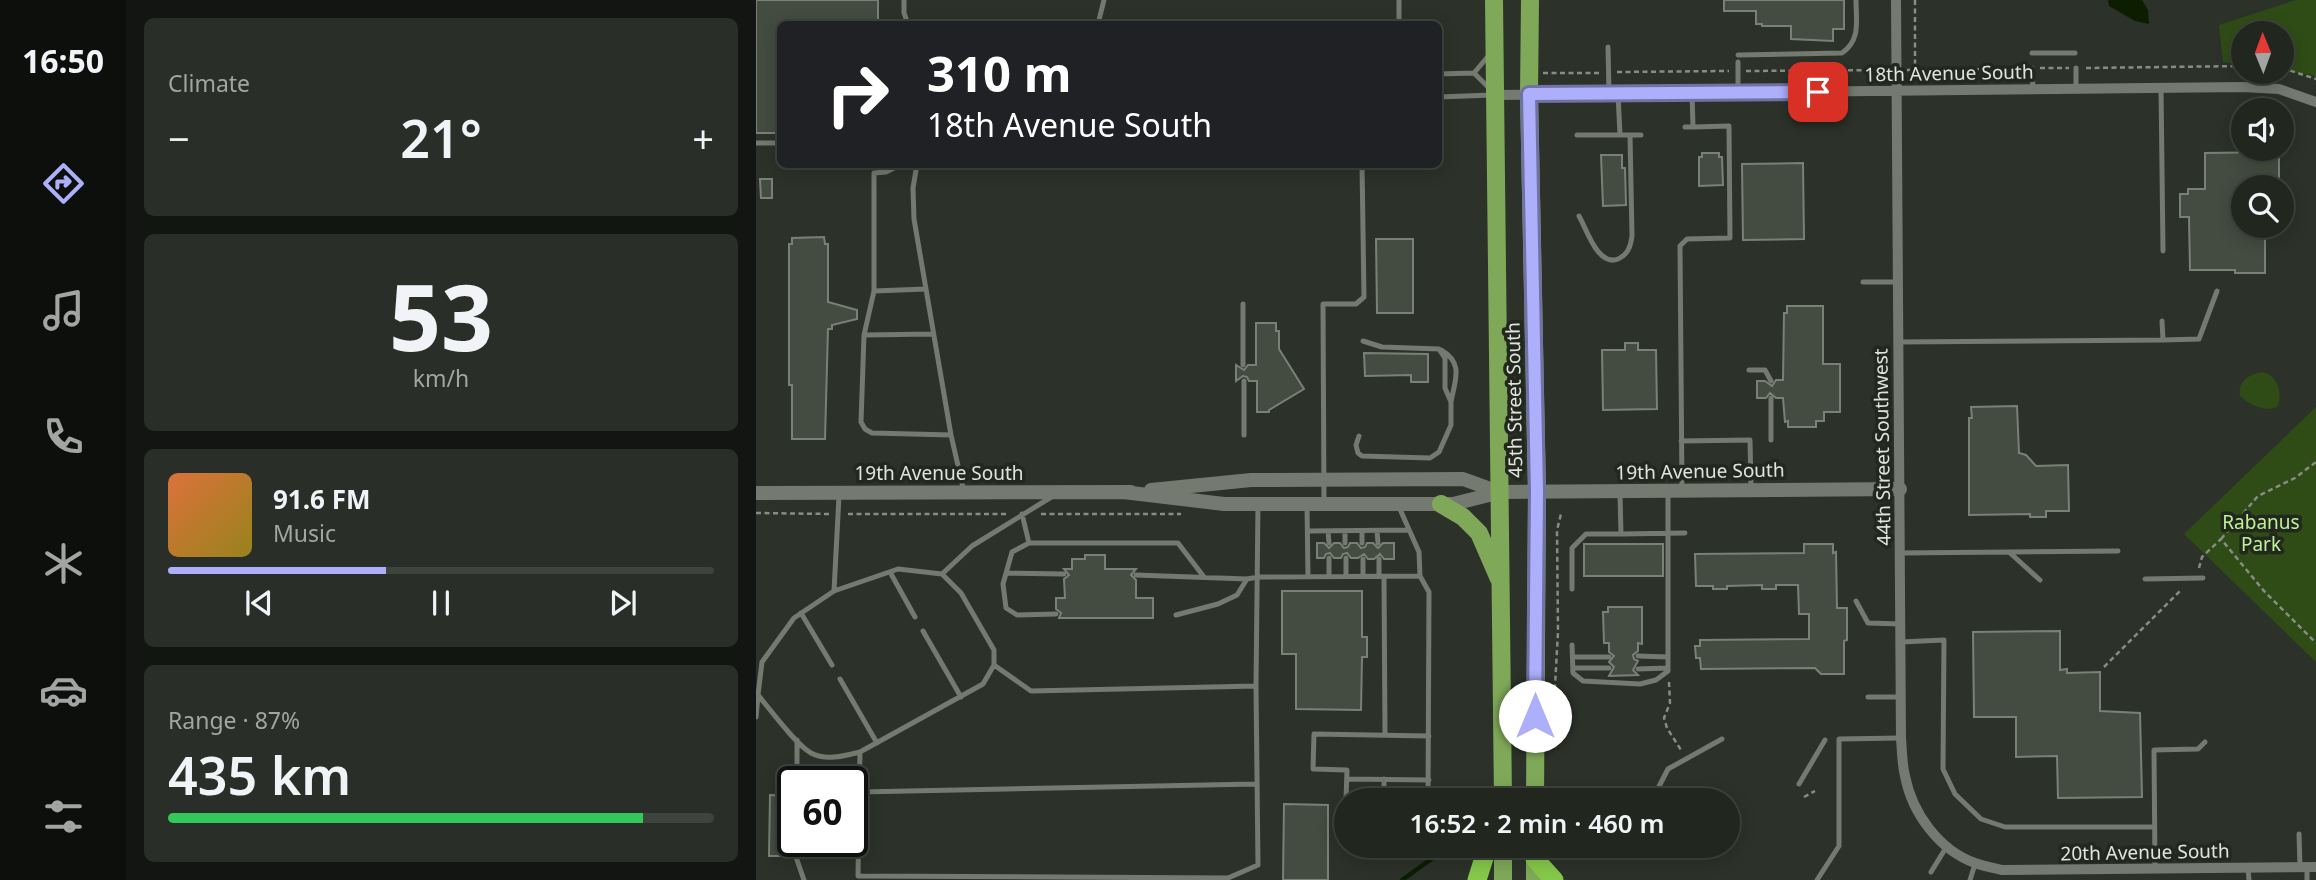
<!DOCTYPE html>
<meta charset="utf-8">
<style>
body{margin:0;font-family:"Noto Sans",sans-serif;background:#292e28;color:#f1f3f6;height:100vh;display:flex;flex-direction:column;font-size:26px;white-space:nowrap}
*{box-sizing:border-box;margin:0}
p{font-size:23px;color:#a2a5a4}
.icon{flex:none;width:38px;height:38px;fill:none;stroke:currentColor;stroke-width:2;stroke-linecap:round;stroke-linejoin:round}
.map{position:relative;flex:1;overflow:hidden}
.sheet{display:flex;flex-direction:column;gap:18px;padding:18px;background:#121511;width:630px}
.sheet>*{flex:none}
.banner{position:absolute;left:21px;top:21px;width:665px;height:147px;border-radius:10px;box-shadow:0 4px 18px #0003,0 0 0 2px #3e433d;background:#202124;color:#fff;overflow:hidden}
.needle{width:46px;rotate:359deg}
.buttons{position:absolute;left:1475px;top:21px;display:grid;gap:14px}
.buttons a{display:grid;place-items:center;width:63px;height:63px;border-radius:50%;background:#21261f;box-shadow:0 4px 18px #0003,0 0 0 2px #3e433d;font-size:35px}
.speed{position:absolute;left:21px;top:766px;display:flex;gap:14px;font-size:35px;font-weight:700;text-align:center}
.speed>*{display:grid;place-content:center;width:91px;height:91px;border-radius:50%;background:#21261f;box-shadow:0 4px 18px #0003,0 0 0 2px #3e433d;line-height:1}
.speed .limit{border:4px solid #111;border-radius:10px;background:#fff;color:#111}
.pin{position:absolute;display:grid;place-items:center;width:60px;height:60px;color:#fff;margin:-30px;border-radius:14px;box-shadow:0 4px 10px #0006}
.me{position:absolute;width:77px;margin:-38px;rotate:0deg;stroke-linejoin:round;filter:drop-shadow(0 0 5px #0008)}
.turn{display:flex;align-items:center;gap:24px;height:147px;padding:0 35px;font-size:32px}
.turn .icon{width:91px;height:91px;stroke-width:2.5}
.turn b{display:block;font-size:49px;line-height:60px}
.big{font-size:52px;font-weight:600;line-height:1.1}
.sheet .card{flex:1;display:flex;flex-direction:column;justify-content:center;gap:10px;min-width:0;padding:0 24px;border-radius:10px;background:#292e28}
.sheet .dial{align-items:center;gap:0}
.dial b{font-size:91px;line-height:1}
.song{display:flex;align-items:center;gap:21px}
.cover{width:84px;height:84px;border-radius:10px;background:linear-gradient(135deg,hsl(20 70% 55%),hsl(50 70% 35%))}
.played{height:7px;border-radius:4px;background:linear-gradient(90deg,#adaffb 40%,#3e433d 40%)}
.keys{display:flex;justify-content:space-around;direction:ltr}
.heat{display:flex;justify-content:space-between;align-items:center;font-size:38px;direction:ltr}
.charge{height:10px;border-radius:5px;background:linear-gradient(90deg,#34c759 87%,#3e433d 0)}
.trip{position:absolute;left:578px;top:788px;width:406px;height:70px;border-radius:35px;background:#21261f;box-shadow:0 4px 18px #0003,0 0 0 2px #3e433d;font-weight:600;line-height:70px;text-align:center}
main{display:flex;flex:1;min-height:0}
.menu{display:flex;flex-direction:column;width:126px;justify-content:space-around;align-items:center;background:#0d0f0c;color:#a2a5a4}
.menu .icon{width:49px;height:49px}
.menu .current{color:#adaffb}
.menu b{font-size:32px;color:#f1f3f6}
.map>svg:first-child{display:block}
</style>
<main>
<nav class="menu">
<b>16:50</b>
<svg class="icon current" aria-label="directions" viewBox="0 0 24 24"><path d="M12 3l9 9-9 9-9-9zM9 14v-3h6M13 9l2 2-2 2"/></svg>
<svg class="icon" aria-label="music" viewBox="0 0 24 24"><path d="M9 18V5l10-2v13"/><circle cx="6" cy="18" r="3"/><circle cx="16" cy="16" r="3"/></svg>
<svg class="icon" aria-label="phone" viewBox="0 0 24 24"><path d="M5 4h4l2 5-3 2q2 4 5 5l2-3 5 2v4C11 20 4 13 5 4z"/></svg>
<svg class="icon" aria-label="climate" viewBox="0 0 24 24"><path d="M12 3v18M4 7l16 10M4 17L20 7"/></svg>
<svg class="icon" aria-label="car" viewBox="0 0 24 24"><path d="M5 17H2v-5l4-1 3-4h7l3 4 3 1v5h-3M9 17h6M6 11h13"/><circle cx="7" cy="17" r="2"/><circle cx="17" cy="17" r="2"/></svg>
<svg class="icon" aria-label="filters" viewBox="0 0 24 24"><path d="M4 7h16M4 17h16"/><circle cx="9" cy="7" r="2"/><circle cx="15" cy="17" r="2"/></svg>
</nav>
<section class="sheet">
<div class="card"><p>Climate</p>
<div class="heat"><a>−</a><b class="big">21°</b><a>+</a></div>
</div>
<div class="card dial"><b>53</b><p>km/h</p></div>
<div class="card">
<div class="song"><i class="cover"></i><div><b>91.6 FM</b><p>Music</p></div></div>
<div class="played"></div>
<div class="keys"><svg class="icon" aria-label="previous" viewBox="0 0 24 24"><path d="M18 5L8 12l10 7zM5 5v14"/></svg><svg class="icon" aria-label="pause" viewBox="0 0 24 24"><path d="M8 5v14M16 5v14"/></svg><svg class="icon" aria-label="next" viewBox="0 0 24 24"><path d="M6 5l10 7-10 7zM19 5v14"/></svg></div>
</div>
<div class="card"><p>Range · 87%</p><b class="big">435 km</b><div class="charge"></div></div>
</section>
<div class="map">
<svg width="1560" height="880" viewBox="0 0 1560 880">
<rect width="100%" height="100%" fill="#2c3229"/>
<path fill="#2f4c16" d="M1540,0H1560V78L1557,75L1526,71V33H1488L1487,65L1467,62L1463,25Z
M1507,372C1521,375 1528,394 1521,407C1508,412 1494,405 1484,396C1482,380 1494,374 1507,372Z
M1560,407V662L1428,534Z"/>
<path fill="#0d1d00" d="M1352,0H1386L1392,10L1393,24L1379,21L1353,6Z"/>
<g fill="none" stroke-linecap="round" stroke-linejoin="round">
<path stroke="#0d1d00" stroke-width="4.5" d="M646,880L695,845"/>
</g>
<path fill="#444b40" stroke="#7a8075" stroke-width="2" d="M0,0H122V24H24V133H0Z
M968,0H1088V29H1077V41L1035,39V26H1006V24H1000V11H968Z
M1523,152V187H1488V226H1509V273H1479V270H1434L1433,217H1424V194H1432V189H1449V153Z
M946,153H963V157H966L967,185L943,186V157H946Z
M845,155H866V168H869L870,205L847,206Z
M1047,163L1048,239L987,240L986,164Z
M4,179H16V198H5Z
M68,237L69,244H72V302L101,310V319L76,325V329H72L69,439H36V385H33V244H36V238Z
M620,239H657V313H621Z
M1031,306H1067V364H1084V412H1068V421H1060V427H1032V421L1029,422L1027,398H1020L1014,393L1010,398H1001V381H1009L1016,386L1020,380H1027L1028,313H1031Z
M500,323H520V331H523V349L548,389L513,410V412H501V381H493L491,377L487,376L480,381V365L488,370L492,365H500Z
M869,343H882V350H900L901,409L847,410L846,350H869Z
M608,353L672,354V382H655V375L609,376Z
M1261,406L1263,453L1270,455L1280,466L1312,465L1313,511H1290V517H1274V514L1213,515V418H1216L1215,407Z
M561,543H568L573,548L578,543H584L588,548L592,547L594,543H601L605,548L609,547L611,543H617L622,548L627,543H638V559H628L624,554L618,559H612L608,554L602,558H595L591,553L587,554L585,558H578L574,553L570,554L568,558H561Z
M828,544H907V576H828Z
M1048,544H1077V553L1080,552L1081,608H1091V640L1088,641V674H1065L1059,668L945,669L944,658H940L939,646H944V640L1053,639V614H1043L1042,585H1020V589H1006V585L971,586V589H957V586H940L939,554L1048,553Z
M329,555H349V569H380L375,575L380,580V598H397V618H303L305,613L300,609V598H309L308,579L313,575L308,569H316V559H329Z
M526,591H606V637H611V657H606L605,710L540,709V654H526Z
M852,607H886V644L882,643V651L877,655L878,659L882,661L877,670L882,675L853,676L858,667L853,662L858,656L853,652V643H848L847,612H852Z
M1304,631V670L1311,669V673L1344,672V711L1384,713L1386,797L1302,798L1301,756L1260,757V717H1218L1217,632Z
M14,795L37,796V842H92V858L45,857L40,852L35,856H13Z
M528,804L572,805V880H527Z"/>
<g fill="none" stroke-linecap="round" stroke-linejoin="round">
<path stroke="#878c85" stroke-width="2.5" stroke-dasharray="5 3.5" stroke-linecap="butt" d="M1159,0V70
M1284,68H1313
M1330,68L1488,66
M1526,68L1560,79
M1151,70L1267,69
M990,71L1131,70
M861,72L973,71
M787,73H844
M0,513L75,514
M92,514H250
M285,514H425
M1465,539L1502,496L1539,478L1560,462
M1443,568L1446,557L1465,539L1508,591L1560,643
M1348,667L1426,589
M913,682L914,703L908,718L911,728L925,750
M796,740L802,632L801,530L805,514
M1048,797L1059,791
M971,813L977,800
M971,816L972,826"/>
<path stroke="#747a6f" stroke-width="5" d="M148,0V13L152,24
M643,0V24
M342,23L354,24
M342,24L348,0
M620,24H643
M852,47L853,94
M1276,53H1319
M982,55L1086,53C1105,40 1100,21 1100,0
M982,62V93
M1276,68L1277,90
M1320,68V90
M718,73L734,54
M682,74L718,73L735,90
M1405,88L1407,251
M862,94L864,135H885
M682,97L736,95
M929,127H937L936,93
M821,135H864
M0,143H24
M161,164L157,188L158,219L195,435L208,492
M823,216C831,230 842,267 862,259C872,255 875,246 876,236L874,135
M1107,282H1142
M118,291V173L130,172L146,164
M487,304V365
M177,334L108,335L105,422L109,429L116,433L195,435
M108,335L118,291L170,289
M1407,340L1443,339L1461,291
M1142,342L1407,340L1406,321
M685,350C708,363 699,380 695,402
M993,370H1009L1015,381
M488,381V435
M1015,398V440
M603,436L600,445L602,453L606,456L674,458L683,452L695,425V402L689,388V358L683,349L626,347L607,341
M925,441L994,440L995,487
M926,488L924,246L931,239L974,238L973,126L937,127
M864,494L865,534L929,533
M568,502L567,304H600L608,297L606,164
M551,505L552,576
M266,514L273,543
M552,531L653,530
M572,531L573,543
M589,531V543
M606,531V543
M621,531L622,543
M1253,552L1362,551
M1144,553L1253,552L1284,580
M573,558V576
M590,558V576
M607,559V576
M623,559V576
M134,572L159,617
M250,573L308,574
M186,574L216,546L297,496
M380,575L491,579L502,577L664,576L663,552L643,507
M628,576L629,735
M664,576L673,592L672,800
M1389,579L1447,578
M816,589V548L830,534H865
M78,591L38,618L6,662L2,695C14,709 39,744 55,753C70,761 88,756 104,752L227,684L238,665V650L205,593L186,574L142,569L78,591L83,496
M1100,601L1112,623L1145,624
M45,613L76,665
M300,614L261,615L250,608L247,584L256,552L273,543H422L448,577
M420,615L462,604L481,595L491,579
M167,631L205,697
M1145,642L1188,640L1187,769L1199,794L1225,819L1249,827H1398
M816,645L817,673L827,681L884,684L900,680L912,671V494
M882,656L912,657
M817,657H853
M238,665L275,691L500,686L502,504
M817,668H853
M882,669L912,668
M84,679L121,743
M1112,697H1144
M0,717L2,695
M104,752L102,876L472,878L502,865L500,686
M591,779L673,780
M41,782V740
M1043,784L1069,740
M103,792L500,784
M590,800L591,770L557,769L558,734L673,736
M628,800V779
M896,800L912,769L966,739
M590,834V843
M1543,834L1544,867
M40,857L48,880
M1551,867V880
M1399,868L1398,750L1442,749L1449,742
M1492,868L1493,880
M1175,872L1191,846
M1061,880L1083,846V739L1145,738
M1214,880L1219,864"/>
<path stroke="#747a6f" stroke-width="10" d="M1140,0L1145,738C1146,751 1146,764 1149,776C1156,813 1183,850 1219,863C1227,866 1237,868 1246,870L1560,867
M739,95L1486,87L1523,89L1560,102"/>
<path stroke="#747a6f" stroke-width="14" d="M395,490L495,480L707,479L743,492
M367,492L468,504H697L745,492L1144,489
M0,493L375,492"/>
<path stroke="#7fa959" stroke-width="18" d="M738,0L747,800
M774,0L773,94L781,492L779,800
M685,504L707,517L723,533L743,579
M747,845V880
M779,845V880"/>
<path stroke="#86c94a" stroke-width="19" d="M747,800V799
M779,859L798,880
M721,880L732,845"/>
</g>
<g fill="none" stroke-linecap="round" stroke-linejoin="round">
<g stroke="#7072a3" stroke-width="18">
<path id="route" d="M779,716L781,492L773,94L1062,92"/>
</g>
<use href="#route" stroke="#adaffb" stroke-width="12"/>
</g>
<g text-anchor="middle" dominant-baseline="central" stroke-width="7" stroke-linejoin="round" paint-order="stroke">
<g font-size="19" fill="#e0e4de" stroke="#23281f">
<text transform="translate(1193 73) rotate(-1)">18th Avenue South</text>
<text transform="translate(758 400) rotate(-91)">45th Street South</text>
<text transform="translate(1126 447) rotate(-91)">44th Street Southwest</text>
<text transform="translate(944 471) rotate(-1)">19th Avenue South</text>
<text x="183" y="473">19th Avenue South</text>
<text transform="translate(1389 852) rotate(-1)">20th Avenue South</text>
</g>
<g font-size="19" fill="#bef198" stroke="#23281f">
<text x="1505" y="522">Rabanus<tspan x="1505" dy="22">Park</tspan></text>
</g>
</g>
</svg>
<div class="buttons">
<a><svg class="needle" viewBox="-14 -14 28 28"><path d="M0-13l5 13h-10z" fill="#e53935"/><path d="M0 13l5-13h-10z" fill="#a2a5a4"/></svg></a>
<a><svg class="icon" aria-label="sound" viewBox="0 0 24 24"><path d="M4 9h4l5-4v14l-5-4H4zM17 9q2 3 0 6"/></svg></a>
<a><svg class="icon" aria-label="search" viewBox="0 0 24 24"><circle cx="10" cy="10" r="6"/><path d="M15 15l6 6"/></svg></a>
</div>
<div class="speed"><div class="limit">60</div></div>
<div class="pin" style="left:1062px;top:92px;background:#d93025"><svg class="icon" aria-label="arrive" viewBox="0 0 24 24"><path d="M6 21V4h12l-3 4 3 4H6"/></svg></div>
<svg class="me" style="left:779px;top:716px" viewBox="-20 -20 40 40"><circle r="19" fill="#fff"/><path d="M0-13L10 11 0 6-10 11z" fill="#adaffb"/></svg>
<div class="trip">16:52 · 2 min · 460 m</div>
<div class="banner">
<div class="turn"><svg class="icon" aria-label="right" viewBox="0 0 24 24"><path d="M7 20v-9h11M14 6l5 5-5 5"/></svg><div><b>310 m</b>18th Avenue South</div></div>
</div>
</div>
</main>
